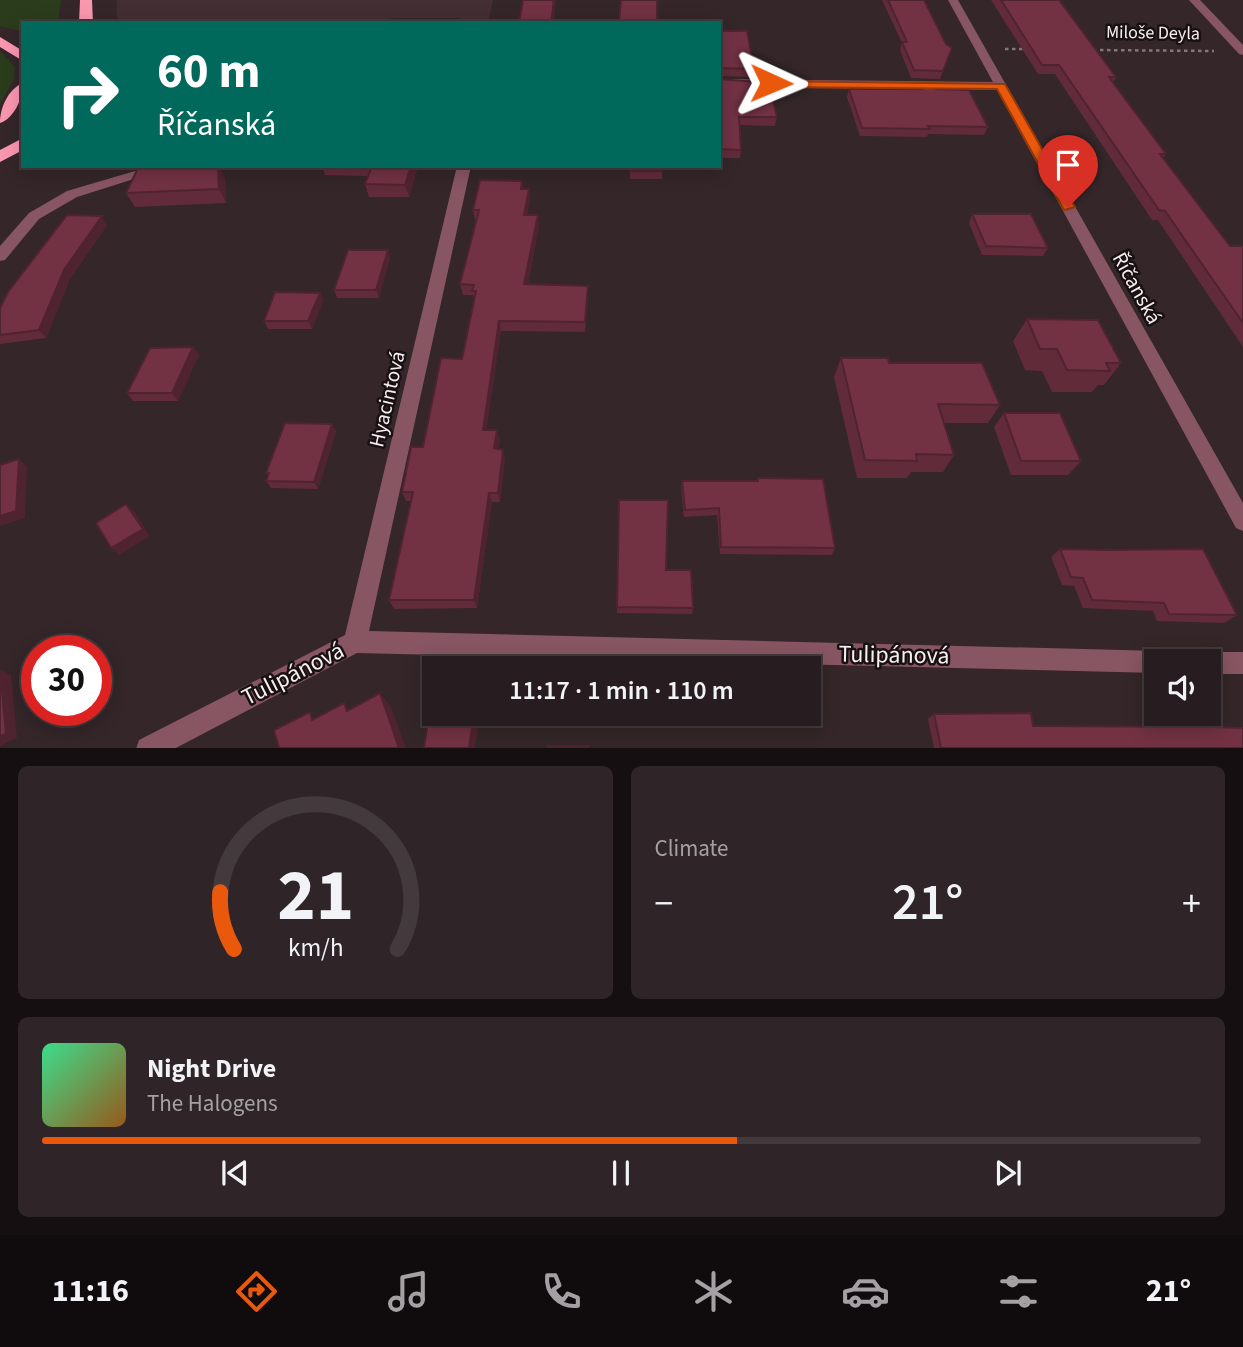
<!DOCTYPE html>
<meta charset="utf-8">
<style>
body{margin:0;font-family:"Source Sans 3",sans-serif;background:#2f2528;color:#f1f3f6;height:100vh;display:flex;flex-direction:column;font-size:26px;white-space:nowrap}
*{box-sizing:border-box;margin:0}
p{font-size:23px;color:#a4a1a4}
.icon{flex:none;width:38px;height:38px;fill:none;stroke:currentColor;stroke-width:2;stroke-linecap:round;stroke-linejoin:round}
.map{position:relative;height:748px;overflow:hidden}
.details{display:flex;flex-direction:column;gap:18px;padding:18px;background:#150f11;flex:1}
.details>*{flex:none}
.guide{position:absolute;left:21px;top:21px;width:700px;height:147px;border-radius:0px;box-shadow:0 4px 18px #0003,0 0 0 2px #433a3d;background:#00695c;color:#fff;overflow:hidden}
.controls{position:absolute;left:1144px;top:649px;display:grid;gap:14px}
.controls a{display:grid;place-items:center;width:77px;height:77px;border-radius:0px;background:#271c1f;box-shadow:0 4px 18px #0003,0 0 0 2px #433a3d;font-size:35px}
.speed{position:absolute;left:21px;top:635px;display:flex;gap:14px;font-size:35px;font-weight:700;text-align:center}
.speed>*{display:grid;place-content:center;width:91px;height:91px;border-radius:50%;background:#271c1f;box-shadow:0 4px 18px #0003,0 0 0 2px #433a3d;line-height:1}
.speed .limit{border:10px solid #d22;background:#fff;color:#111}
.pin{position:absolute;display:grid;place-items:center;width:60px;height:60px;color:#fff;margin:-72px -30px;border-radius:50% 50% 50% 0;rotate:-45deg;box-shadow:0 0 7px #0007}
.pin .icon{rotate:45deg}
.me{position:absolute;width:77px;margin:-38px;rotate:91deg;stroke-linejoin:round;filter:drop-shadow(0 0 5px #0008)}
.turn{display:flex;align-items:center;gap:24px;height:147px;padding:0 21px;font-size:32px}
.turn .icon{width:91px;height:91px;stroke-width:2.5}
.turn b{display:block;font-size:49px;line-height:60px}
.big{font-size:52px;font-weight:600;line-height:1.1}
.details .widget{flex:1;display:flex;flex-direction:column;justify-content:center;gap:10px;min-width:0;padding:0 24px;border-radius:10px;background:#2f2528}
.details .dial{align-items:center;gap:0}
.dial svg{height:182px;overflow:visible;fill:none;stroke:#433a3d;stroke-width:7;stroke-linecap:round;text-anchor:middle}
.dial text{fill:#f1f3f6;stroke:none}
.song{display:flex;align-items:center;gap:21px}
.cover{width:84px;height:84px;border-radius:10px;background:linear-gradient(135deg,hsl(150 70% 55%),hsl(30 70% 35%))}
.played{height:7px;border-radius:4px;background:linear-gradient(90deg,#ea580c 60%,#433a3d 60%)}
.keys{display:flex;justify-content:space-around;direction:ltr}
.heat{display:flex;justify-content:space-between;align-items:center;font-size:38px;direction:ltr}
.details .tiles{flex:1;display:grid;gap:18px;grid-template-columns:1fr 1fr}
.widget:last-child{grid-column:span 2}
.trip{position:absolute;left:422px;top:656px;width:399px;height:70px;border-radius:0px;background:#271c1f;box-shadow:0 4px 18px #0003,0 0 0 2px #433a3d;font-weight:600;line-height:70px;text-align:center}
.tabs{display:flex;height:112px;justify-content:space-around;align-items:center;background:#100b0c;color:#a4a1a4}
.tabs .icon{width:49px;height:49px}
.tabs .active{color:#ea580c}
.tabs b{font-size:32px;color:#f1f3f6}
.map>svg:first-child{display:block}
</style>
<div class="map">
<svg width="1243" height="749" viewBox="0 0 1243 749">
<rect width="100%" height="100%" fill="#342629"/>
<path fill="#432e33" d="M493,0L488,23H467L460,18H395L347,23H118L117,13V0Z"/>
<path fill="#2b3c1c" d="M0,0H61L58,23H23V32L0,26Z
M0,51L15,67L14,79L0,104Z"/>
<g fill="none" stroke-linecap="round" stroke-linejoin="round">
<path stroke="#837779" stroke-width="2.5" stroke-dasharray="3.5 3.5" stroke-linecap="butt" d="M1005,49H1025
M1093,50L1214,51"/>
<path fill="#885662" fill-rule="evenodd" d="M948,0H958L1243,503V531L1236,528L997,90L719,87V79L993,82Z
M1189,0H1200L1243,45V55L1239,54Z
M152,166H175L77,197L39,219L5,260L0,261V246L29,213L67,191Z
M457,166H471L369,631L1161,651L1169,654L1172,662H1157V673L357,653L174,749H136L139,740L345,635Z
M1209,652H1243V674H1209V662H1198L1201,655Z"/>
<path fill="#fa97b0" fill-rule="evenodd" d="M80,0H92L93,23H79Z
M0,37L23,51V61L0,47Z
M23,83C23,97 15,118 0,123C0,108 8,89 23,83Z
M23,138V150L0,162V150Z"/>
</g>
<path fill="#622b3a" d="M882,0H924L946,44L952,48L940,79L911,78L900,50L902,43Z
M991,0H1059L1116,77L1113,83L1166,154L1163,158L1230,246H1243V347L1158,220H1152L1055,74H1038Z
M719,31L754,69L753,77L719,76Z
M719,79L777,117L775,126L740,125L741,150L740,158H719Z
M919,84L936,89L988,127L984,135L928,134L927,137L860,136L847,97L849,89H918Z
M322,166H418L409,197H369L365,184L368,176L325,175Z
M630,166H662V179H630Z
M225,178L226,203L135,207L126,193Z
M522,181L523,189H529L530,200L527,215L539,226L528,284L588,296L585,332L501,331L486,430L500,440L498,449L505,459L500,502H492L477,608L394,609L389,600L411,501H406L402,492L462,359L474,299L473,295H463L460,284L477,221H475L473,210Z
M972,214L1048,248L1043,256L982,255L969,223Z
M107,225L70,279L46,338L0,344V308Z
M390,258L379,298H337L334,290Z
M320,293L323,301L312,329H268L264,321Z
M1027,319L1121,363L1104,385H1098L1092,392H1052L1042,371L1025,370L1013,341Z
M193,347L199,355L178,401H133L127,393Z
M841,358L889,363L1000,405L988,423H944L954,455L943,472H911L907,478H857L834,377Z
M1004,413L1081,461L1068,475H1011L994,427Z
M332,424L336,432L318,489L271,488L266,481L268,475L266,473Z
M758,478L835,548L832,555L720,554L717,515L684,517L681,489L682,481H757Z
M619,500L666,570L693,608L692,614L617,613Z
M1060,549L1237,615L1224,623L1157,621L1153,611L1083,608L1074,586L1062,585L1051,557Z
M934,714L1033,726L1243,748H934L928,719Z"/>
<path fill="#502330" d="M554,0H556L554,23H551Z
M218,166H219L225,178L226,203L219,189Z
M411,166H418L409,197L405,185Z
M529,189L530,200L526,226L524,215Z
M538,215L539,226L526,295L524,284Z
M102,216L107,225L70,279L46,338L39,330L64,270Z
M388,250L390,258L379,298L376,290Z
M588,286V296L585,332V322Z
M320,293L323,301L312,329L308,321Z
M499,321L501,331L485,440L483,430Z
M193,347L199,355L178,401L172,393Z
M332,424L336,432L318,489L314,482Z
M497,430L500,440L496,458L494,448Z
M503,450L505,459L500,502L498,493Z
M19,459L27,467L25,518L0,526V516Z
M489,493L492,502L477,608L474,600Z
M126,504L134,511L150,536L119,555L111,548Z
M1,670L11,675L17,738L0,746Z
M380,693L391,707L406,748H399Z
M474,714H480L475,748H469Z"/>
<path fill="#723244" stroke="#502330" stroke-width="2" d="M523,0H554L551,23H519Z
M621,0H657V23H619Z
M888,0H924L946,44L952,48L943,71L914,70L902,42H907Z
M1001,0H1059L1116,77H1109L1166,154H1160L1230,246H1243V323L1165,211L1159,210L1059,65H1042Z
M719,31H747L754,69L720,68L719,71Z
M719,79L757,82L758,88H770L777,117H739L741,150L719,149Z
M919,84H938L936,89L969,90L988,127L928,126L930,129L862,128L849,89H922Z
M139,166H218L219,189L126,193Z
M372,166H411L405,185L365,184Z
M630,166H662V171H630Z
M480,180L522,181L521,189H529L524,215H538L524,284L588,286L585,322L499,321L483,430H497L494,448L503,450L498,493H489L474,600H389L413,492H402L411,447H423L441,358L462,359L476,291H472L474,285L460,284L479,210H473Z
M972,214H1031L1048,248L986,246Z
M67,215L102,216L64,270L39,330L0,335V308L8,292Z
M348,250H388L376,290H334Z
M275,292L320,293L308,321H264Z
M1027,319L1098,320L1121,363H1106L1110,371L1067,370L1057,349H1040Z
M193,347L172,393H127L150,348Z
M841,358H888L889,363H982L1000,405L938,404L954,455L916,454L917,461L865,460Z
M1004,413H1060L1081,461H1021Z
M285,423L332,424L314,482L266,481L269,473H266Z
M19,459L16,511L0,516V465Z
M758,478L823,479L835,548L721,547L719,508L685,510L682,481H758Z
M619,500H668L666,570H691L693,608L617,607Z
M126,504L143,529L111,548L96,523Z
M1060,549L1108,550L1203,549L1237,615L1169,614L1164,603L1092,600L1083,578L1071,577Z
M0,670L6,734L0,736Z
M380,693L399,748H279L274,730L310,712L312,720L344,703L347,711Z
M432,696H434V714H474L469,748H424Z
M1031,713L1033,726L1214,727L1243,728V748H941L934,714Z
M548,746H589V748H548Z"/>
<path fill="#ea580c" stroke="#983908" stroke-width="2" d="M767,81L1005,84L1075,207L1064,210L997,89L771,87L767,86Z"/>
<g text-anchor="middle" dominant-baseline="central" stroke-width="5" stroke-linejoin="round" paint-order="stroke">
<g font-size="18" fill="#f8eef0" stroke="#181113">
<text transform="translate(1153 33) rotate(1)">Miloše Deyla</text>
</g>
<g font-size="21" fill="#f8eef0" stroke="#181113">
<text transform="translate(1137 288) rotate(61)">Říčanská</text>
<text transform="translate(387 399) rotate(-77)">Hyacintová</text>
</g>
<g font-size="24" fill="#f8eef0" stroke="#181113">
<text transform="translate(894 655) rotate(1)">Tulipánová</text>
<text transform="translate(293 674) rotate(-27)">Tulipánová</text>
</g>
</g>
</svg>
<div class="controls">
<a><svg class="icon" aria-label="sound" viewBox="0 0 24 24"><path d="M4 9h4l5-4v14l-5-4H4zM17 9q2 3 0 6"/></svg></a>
</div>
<div class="speed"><div class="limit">30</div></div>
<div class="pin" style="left:1068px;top:207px;background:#d93025"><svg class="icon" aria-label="arrive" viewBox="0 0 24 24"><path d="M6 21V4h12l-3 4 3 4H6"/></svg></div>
<svg class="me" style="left:771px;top:83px" viewBox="-20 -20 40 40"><path d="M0-17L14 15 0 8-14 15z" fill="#ea580c" stroke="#fff" stroke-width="4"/></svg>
<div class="trip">11:17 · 1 min · 110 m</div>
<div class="guide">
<div class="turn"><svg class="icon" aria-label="right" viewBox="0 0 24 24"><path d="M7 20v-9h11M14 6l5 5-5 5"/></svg><div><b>60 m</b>Říčanská</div></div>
</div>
</div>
<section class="details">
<div class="tiles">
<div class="widget dial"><svg viewBox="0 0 100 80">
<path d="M14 69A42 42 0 1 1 86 69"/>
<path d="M14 69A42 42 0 0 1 8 44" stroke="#ea580c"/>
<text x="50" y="56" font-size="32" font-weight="700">21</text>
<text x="50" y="72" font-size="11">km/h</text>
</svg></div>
<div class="widget"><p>Climate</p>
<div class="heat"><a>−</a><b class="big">21°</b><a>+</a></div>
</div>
<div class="widget">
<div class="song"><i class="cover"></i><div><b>Night Drive</b><p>The Halogens</p></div></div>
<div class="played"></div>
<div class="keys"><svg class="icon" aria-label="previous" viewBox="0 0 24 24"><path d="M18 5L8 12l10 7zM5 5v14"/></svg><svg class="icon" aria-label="pause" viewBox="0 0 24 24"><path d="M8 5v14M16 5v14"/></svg><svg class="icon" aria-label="next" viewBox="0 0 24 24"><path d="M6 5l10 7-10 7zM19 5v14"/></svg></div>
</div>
</div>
</section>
<nav class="tabs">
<b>11:16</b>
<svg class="icon active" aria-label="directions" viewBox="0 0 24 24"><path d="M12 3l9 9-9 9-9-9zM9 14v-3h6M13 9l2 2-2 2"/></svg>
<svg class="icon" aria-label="music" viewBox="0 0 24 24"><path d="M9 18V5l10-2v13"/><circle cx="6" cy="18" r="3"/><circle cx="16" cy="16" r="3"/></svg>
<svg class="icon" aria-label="phone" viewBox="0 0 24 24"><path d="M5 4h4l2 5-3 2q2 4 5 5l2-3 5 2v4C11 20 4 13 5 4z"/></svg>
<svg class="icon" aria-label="climate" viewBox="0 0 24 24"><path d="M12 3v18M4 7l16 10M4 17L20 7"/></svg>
<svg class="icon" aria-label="car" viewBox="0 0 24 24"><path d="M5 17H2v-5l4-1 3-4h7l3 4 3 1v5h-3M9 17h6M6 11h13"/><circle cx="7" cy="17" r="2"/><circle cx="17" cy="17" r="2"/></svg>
<svg class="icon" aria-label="filters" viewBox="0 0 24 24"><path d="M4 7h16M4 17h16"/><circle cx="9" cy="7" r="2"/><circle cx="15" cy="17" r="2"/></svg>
<b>21°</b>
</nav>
